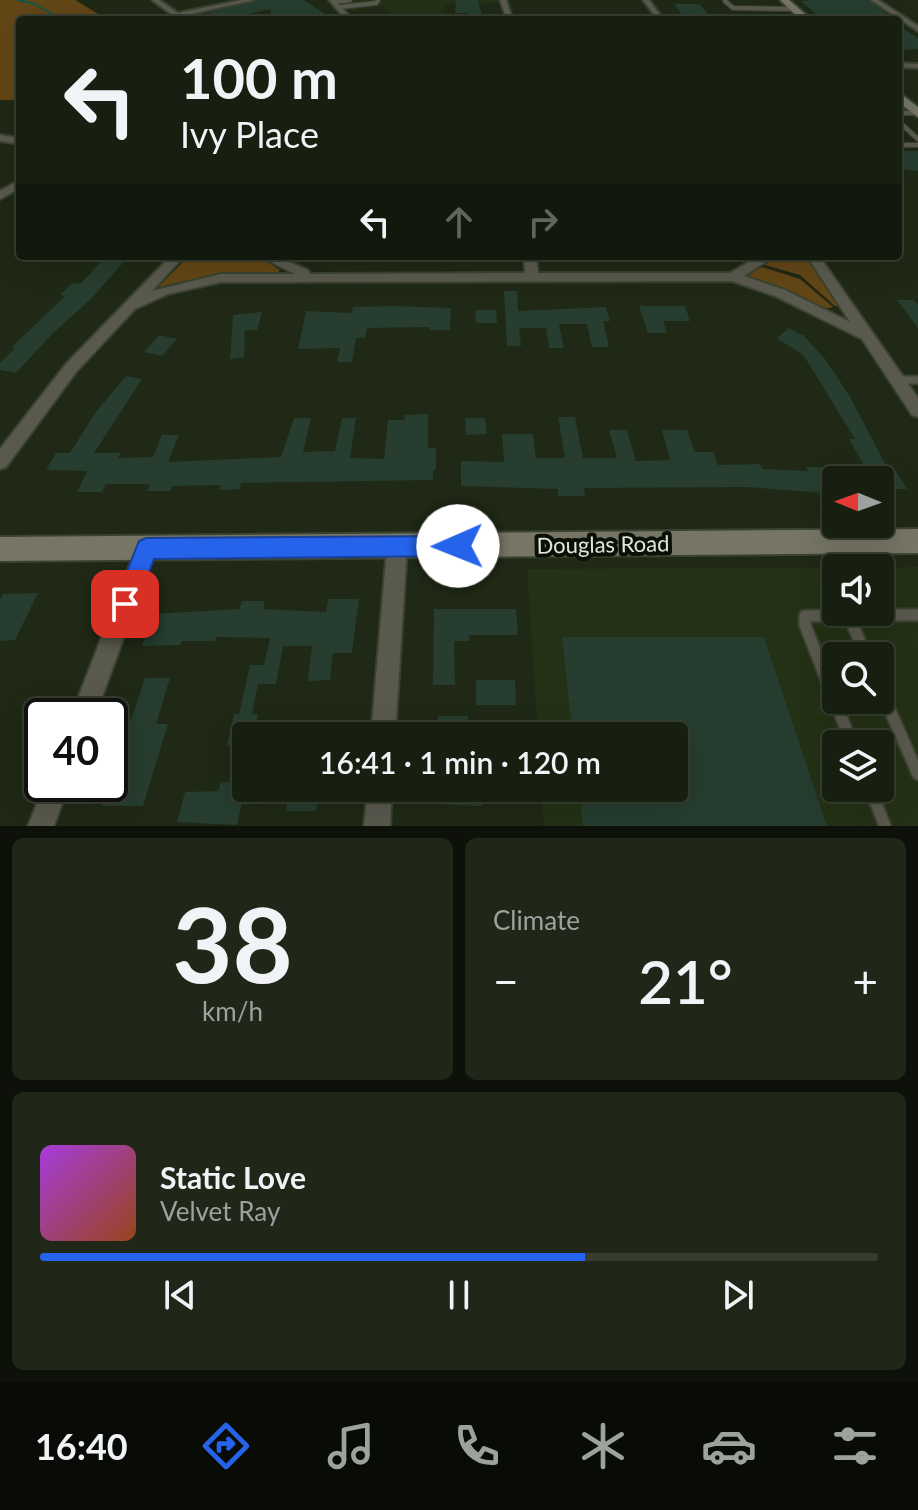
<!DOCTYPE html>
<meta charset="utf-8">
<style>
body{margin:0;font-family:Lato,sans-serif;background:#202719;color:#f1f3f6;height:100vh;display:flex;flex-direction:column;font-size:30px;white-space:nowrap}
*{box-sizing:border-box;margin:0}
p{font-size:26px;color:#9ea29f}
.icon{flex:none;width:44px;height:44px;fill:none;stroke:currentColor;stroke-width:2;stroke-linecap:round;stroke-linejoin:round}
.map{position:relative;height:826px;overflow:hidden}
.side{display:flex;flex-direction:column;gap:12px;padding:12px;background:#0d1109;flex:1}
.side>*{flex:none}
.guide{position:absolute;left:16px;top:16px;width:886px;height:244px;border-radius:8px;box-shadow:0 8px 32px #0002,0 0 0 2px #363d30;background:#171f10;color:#f1f3f6;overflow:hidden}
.needle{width:52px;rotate:271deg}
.controls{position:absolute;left:822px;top:466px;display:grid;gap:16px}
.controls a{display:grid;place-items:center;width:72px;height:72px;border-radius:8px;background:#171f10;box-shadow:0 8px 32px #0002,0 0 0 2px #363d30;font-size:40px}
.speed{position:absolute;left:24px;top:698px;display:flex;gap:16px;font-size:40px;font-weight:700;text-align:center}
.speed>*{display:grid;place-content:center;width:104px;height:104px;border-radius:50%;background:#171f10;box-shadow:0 8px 32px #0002,0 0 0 2px #363d30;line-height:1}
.speed .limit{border:4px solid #111;border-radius:12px;background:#fff;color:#111}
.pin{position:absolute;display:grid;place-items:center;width:68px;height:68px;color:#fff;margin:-34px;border-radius:16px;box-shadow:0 4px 12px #0006}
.me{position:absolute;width:88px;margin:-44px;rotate:269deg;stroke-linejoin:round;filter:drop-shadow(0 0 6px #0008)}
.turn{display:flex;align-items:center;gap:28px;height:168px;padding:0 32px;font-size:36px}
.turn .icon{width:104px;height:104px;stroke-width:2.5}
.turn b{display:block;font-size:56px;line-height:68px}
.lanes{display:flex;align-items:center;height:76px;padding:0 32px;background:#0003;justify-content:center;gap:40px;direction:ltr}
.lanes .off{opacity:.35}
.big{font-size:60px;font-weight:600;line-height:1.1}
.side .card{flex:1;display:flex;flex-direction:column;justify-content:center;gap:12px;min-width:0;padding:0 28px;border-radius:12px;background:#202719}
.side .dial{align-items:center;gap:0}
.dial b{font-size:104px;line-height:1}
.song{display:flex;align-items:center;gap:24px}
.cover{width:96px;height:96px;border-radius:12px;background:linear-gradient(135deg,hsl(280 70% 55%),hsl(20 70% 35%))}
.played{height:8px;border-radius:4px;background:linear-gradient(90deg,#2563eb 65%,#363d30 65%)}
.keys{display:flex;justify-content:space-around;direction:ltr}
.heat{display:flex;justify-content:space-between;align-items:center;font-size:44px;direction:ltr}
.side .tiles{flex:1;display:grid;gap:12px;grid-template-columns:1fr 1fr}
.card:last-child{grid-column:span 2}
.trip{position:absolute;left:232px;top:722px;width:456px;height:80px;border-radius:8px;background:#171f10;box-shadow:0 8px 32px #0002,0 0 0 2px #363d30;font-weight:600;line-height:80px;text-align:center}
.tab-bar{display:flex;height:128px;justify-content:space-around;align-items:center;background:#090c06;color:#9ea29f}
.tab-bar .icon{width:56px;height:56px}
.tab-bar .selected{color:#2563eb}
.tab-bar b{font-size:36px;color:#f1f3f6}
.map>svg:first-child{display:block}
</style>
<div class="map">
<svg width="918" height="826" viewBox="0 0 918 826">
<rect width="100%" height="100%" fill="#1f2915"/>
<path fill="#243116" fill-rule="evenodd" d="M334,0H497L498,3L444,5L443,17L393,20L385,6L349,11Z
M918,567V826H544L541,788H674V736H538L527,569ZM836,568H880V612H836ZM836,656H880V700H836ZM836,744H880V788H836Z"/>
<path fill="#624616" d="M0,0H75L100,15L101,20H20V100H0Z
M189,256H258L280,270L277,273L217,274L158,287Z
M777,256H808L840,306H835L800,275L765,265Z
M762,267L800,279L833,307L825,309L785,290L744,277Z"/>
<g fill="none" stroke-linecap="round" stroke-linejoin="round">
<path stroke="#10554c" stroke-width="2" d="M18,0L35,4L61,20"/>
</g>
<path fill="#263d2f" d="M257,0H304L334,20H271V9L221,20L204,14Z
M456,0H478L483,20H468V13H455Z
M813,0H868L890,16H884L890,20H824L800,1Z
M674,4H699L713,19H685Z
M898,25L918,38V49L898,50Z
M898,151H918V171L898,169Z
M107,256H129L91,299L52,334L16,373L0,370V363L15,348L12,347L65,296L60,295L72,283L80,284Z
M504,291H517L518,311L606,307L610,321H603L609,347H592L587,324H559L564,348H549L546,328H519L521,346H507Z
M897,300H914L918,305V328Z
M393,306L451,308L450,330H430V327L367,328L365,338H356L352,362H337L340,348L298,349L306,311L352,313L353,307Z
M639,306H685L690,321H663L667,333H648Z
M475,310H496L497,323H476Z
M262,312L257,330H245L244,357L230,359L233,315Z
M789,328L804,336L825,359L849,395L889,471H896L907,489H880V480H872L849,439H855L804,356L777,338Z
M159,335L177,339L162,356L144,352Z
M126,376L142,379L94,453H121L118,458L153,457L162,435H179L168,462L281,457L294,418H311L303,452L335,451L342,418H356L350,458L384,459L388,420H404L405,415L428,414V448H436V470H433V480L241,483L240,489L219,490L221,485L172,486L170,491H147L150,484H106L102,492H77L87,471L46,470L56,453H70L95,413Z
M558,417H575L583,458H617L609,430H627L636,461L670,460L662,430H687L695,452H713L718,465L760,464L763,469L808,471L806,467H827L829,471H836V494L747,487L584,488L585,496H558V489L461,486V461L504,462L502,434H533L536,458H565Z
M465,418H485L487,434L466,435Z
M38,593L15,640L0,641V600L3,594Z
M328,599H359L352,653H333L330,680L308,681L312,646H283L276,684H258L252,714H258L254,736H246V745H227L234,714H239L250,665H264L270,638L216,637L215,641H182L180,645L142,646L153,614L239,609L242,601H265L263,609L326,612Z
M434,609H516L518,635H469V641H454L455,685H433Z
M562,637H764L827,826H583L579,788H674V736H573Z
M145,678H170L156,724H168L143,806H102Z
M476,680H515L516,705H476Z
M438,716H468L469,736H438Z
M221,782L246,783L237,825L177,822L185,792L218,791Z
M289,788H320L316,811H286Z
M432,788H482V806L432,804Z"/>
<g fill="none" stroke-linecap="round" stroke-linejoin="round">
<g stroke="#3a4330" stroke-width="6">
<path id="lane-far2" d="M725,1L733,8L794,9
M335,2L350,0
M341,7L376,3L378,0
M898,113H918
M898,121L918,139
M898,145H918"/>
</g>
<g stroke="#3a4330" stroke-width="11">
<path id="lane-far1" d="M898,380H918"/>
</g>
<g stroke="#3a4330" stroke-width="15">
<path id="lane" d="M866,656L854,628L862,615H918
M880,688L918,774
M852,744L805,625V616L862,615
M870,788L885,826"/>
</g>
<g stroke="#3a4330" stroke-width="4">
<path id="street" d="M152,0H159L178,13L242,0H254L182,16L186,20H179Z
M329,0H335L353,20H346Z
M500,0H506L513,20H507Z
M643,0H649L664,20H658Z
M871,0H878L918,26V31Z
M898,63L918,64V68L898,67Z
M0,135L20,138V144L0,141Z
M20,180V188L0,199V191Z
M171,256H184L152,291L221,274H295L259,256H275L308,270L310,274L525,273L524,256H536L538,273H730L759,256H774L744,276L785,290L850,322L807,256H819L918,398V417L912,415L862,339L775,296L732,281L221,282L168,294L135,309L76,372L6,467L0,469V449L66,364Z
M397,538L404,541L407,547L395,736H371L387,547L390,541Z
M146,540L153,543L156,549L95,716H71L136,549L139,543Z
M45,784H69L54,826H28Z
M368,788H392L390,826H364Z"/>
</g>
<g stroke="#3a4330" stroke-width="4">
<path id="secondary" d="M780,0H789L812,20H801Z
M898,92L918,107V117L898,102Z
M918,529V553L0,561V537Z"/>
</g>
<use href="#lane-far2" stroke="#5a594e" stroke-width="4"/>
<use href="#lane-far1" stroke="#5a594e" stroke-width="7"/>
<use href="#lane" stroke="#5a594e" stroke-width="11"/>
<use href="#street" fill="#5a594e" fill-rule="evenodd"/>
<use href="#secondary" fill="#777665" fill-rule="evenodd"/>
</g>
<path fill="#2563eb" stroke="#184099" stroke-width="2" d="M458,536L466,539L469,546L466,553L458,556L154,559L133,613L125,616L117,613L114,604L139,541L146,538Z"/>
<g text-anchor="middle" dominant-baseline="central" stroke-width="8" stroke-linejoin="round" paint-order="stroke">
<g font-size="22" fill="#dfe6d9" stroke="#0b1007">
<text transform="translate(603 544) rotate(-1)">Douglas Road</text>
</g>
</g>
</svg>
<div class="controls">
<a><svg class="needle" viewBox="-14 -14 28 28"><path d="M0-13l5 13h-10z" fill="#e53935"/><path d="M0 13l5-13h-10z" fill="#9ea29f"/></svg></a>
<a><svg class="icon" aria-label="sound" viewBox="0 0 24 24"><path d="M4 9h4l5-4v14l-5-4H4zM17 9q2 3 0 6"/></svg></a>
<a><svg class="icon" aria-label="search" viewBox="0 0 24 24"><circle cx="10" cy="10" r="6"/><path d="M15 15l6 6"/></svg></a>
<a><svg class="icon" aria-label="layers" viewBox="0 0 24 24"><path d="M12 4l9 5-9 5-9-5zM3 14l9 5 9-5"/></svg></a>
</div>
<div class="speed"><div class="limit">40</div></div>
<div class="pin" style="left:125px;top:604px;background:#d93025"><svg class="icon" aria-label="arrive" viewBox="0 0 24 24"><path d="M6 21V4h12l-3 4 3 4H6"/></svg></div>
<svg class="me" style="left:458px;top:546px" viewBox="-20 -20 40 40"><circle r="19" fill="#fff"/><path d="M0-13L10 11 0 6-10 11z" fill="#2563eb"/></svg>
<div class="trip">16:41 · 1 min · 120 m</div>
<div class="guide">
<div class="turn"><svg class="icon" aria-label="left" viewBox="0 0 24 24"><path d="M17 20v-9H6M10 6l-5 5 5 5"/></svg><div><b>100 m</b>Ivy Place</div></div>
<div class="lanes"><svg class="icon" aria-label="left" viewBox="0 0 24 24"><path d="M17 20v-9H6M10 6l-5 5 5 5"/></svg><svg class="icon off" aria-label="ahead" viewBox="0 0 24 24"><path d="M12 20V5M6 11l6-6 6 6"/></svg><svg class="icon off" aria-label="right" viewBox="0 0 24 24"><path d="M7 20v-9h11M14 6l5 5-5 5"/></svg></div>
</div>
</div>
<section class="side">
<div class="tiles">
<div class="card dial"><b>38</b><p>km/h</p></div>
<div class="card"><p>Climate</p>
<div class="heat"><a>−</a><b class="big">21°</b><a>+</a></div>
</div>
<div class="card">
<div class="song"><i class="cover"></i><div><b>Static Love</b><p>Velvet Ray</p></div></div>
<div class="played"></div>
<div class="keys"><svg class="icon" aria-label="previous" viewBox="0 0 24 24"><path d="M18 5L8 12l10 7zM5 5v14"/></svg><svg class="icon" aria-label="pause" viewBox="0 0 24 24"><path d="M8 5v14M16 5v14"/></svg><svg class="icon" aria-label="next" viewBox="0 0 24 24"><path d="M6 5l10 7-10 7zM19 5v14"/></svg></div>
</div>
</div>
</section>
<nav class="tab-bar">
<b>16:40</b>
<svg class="icon selected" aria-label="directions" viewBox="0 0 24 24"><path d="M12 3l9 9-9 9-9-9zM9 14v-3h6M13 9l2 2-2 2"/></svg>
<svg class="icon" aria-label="music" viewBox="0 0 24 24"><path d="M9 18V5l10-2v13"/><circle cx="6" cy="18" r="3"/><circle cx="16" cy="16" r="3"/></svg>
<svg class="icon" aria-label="phone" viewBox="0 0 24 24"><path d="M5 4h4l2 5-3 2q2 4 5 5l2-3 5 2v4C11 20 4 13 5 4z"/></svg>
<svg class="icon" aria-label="climate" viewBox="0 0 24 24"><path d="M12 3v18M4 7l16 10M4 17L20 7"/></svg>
<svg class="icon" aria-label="car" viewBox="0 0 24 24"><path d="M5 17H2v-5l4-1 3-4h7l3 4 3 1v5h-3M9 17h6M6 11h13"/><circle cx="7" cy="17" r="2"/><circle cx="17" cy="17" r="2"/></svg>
<svg class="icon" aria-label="filters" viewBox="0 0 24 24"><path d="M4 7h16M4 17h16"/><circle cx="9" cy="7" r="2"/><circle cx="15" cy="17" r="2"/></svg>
</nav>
